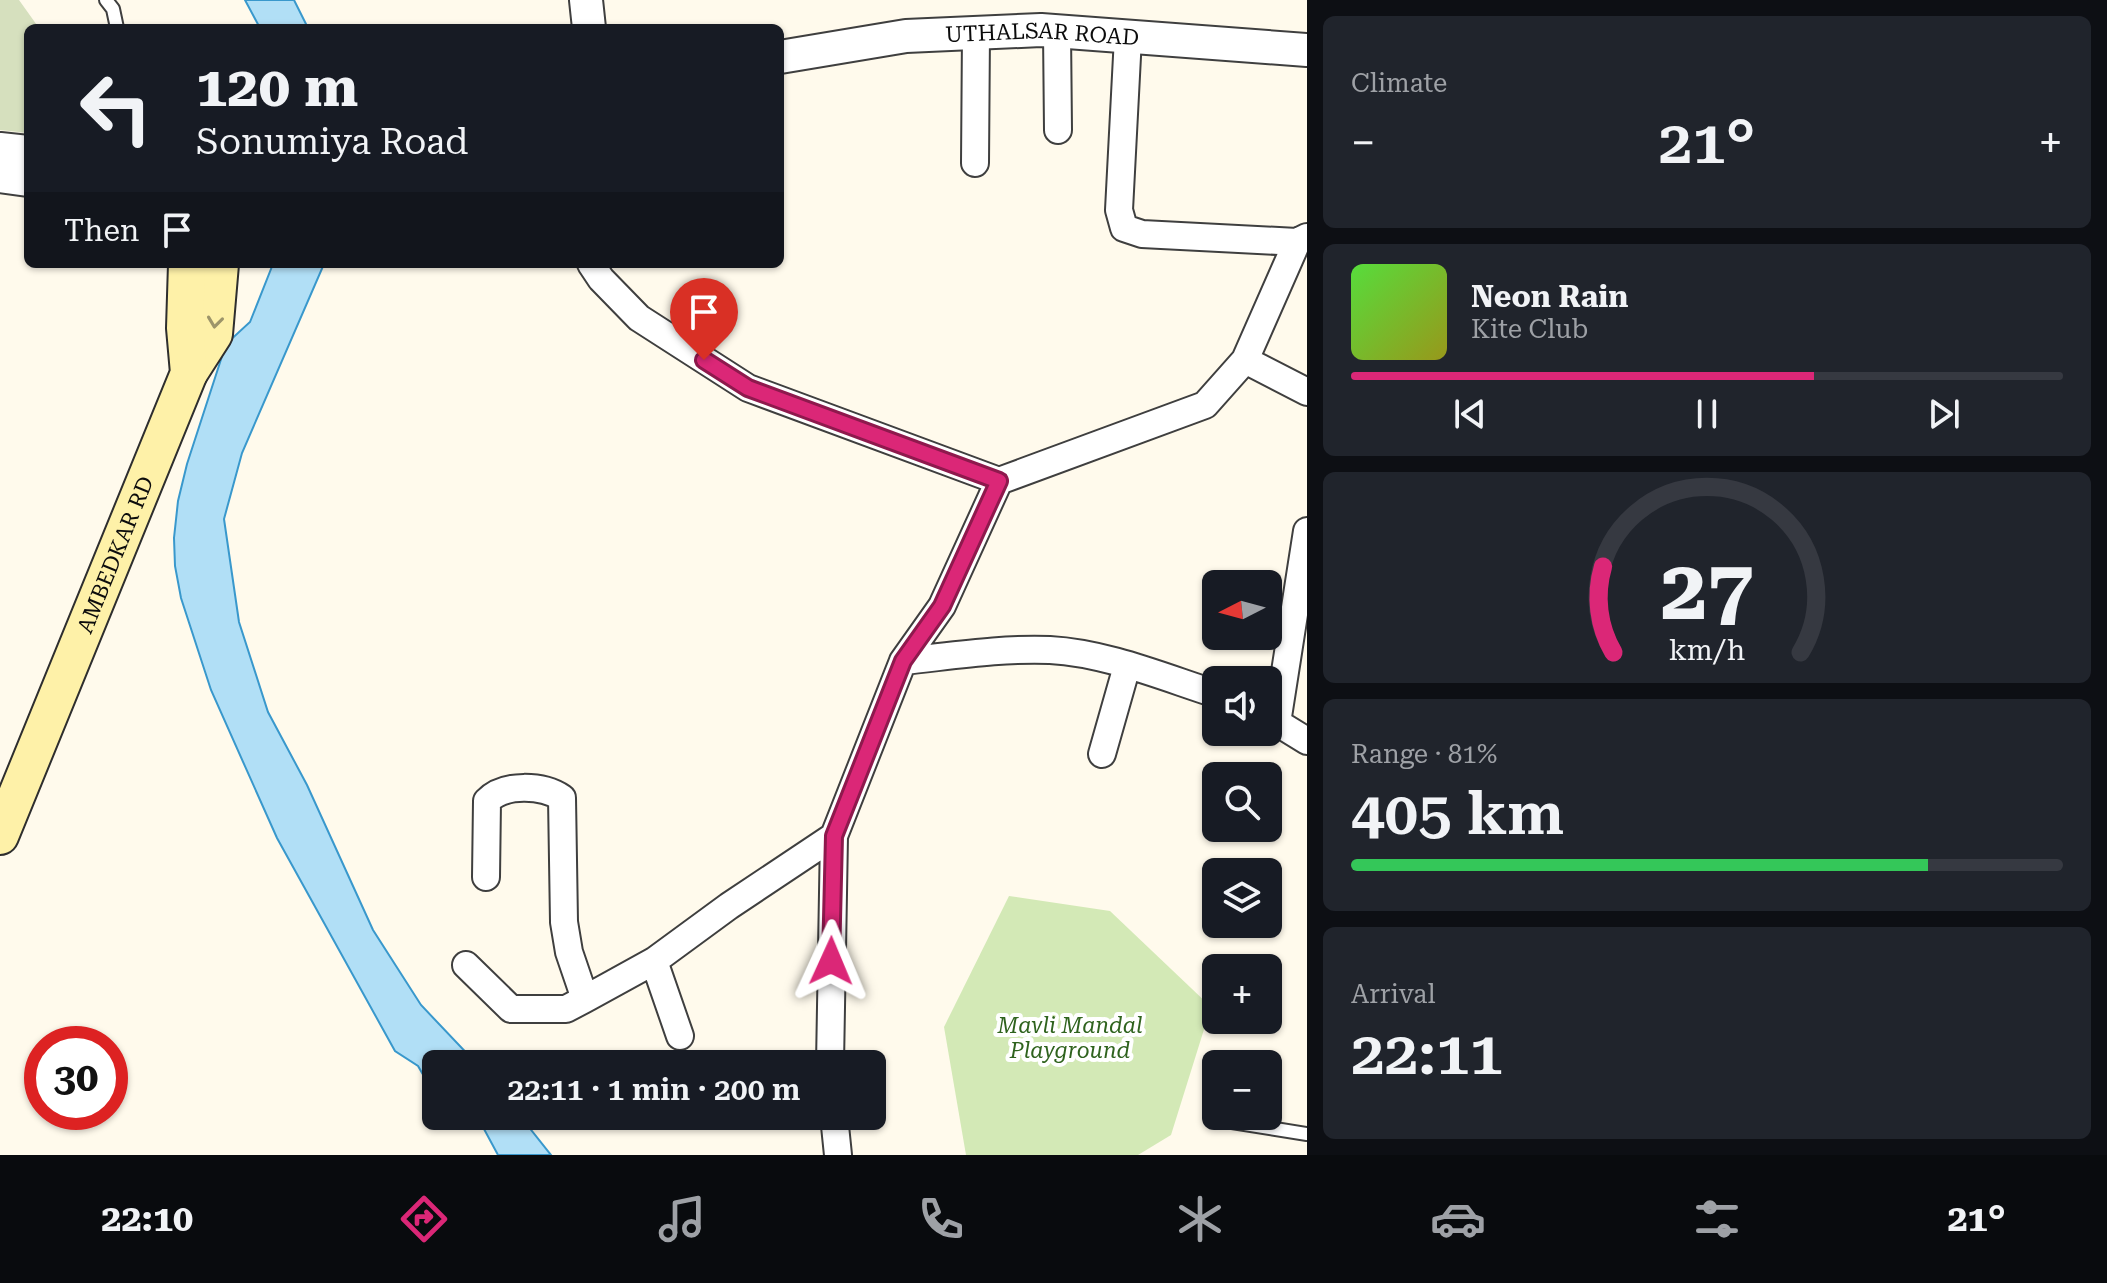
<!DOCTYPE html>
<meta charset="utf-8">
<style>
body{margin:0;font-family:"Roboto Serif",serif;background:#20242c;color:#f1f3f6;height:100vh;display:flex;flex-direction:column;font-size:30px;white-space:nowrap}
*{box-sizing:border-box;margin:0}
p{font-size:26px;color:#9ea1a6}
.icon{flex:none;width:44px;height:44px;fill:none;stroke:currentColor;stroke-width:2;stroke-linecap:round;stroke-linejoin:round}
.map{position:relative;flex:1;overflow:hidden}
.side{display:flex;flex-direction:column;gap:16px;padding:16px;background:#0d0f14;width:800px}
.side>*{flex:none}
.hud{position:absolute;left:24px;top:24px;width:760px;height:244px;border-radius:12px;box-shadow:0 2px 6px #0004;background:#171b24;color:#f1f3f6;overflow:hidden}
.needle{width:52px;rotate:264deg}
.fabs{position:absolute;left:1202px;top:570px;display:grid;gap:16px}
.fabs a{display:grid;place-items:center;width:80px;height:80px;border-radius:12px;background:#171b24;box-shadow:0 2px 6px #0004;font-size:40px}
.speed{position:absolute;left:24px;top:1026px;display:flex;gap:16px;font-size:40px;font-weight:700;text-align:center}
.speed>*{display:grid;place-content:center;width:104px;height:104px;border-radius:50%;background:#171b24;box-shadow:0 2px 6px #0004;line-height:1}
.speed .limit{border:12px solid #d22;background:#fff;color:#111}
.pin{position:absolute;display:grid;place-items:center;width:68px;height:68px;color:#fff;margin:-82px -34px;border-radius:50% 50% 50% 0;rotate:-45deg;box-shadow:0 0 8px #0007}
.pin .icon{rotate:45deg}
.me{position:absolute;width:88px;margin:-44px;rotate:1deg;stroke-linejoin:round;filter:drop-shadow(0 0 6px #0008)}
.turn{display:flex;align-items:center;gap:28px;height:168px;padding:0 40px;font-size:36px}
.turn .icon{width:104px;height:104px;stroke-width:2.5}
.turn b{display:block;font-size:56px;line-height:68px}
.then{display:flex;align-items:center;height:76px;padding:0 40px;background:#0003;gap:16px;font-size:30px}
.big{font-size:60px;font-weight:600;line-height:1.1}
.side .widget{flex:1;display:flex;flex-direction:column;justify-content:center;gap:12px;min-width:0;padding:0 28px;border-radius:12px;background:#20242c}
.side .dial{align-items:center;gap:0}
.dial svg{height:208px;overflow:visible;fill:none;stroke:#363941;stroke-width:7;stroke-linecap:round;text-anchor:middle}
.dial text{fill:#f1f3f6;stroke:none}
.song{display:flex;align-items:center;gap:24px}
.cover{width:96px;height:96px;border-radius:12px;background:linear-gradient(135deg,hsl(110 70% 55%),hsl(60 70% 35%))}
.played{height:8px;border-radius:4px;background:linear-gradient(90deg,#db2777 65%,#363941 65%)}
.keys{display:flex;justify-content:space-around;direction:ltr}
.heat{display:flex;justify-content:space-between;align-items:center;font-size:44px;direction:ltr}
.charge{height:12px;border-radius:6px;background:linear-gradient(90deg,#34c759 81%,#363941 0)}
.trip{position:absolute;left:422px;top:1050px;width:464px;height:80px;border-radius:12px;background:#171b24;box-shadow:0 2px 6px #0004;font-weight:600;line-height:80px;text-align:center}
.menu{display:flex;height:128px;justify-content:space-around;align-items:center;background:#090b0e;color:#9ea1a6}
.menu .icon{width:56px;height:56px}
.menu .current{color:#db2777}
.menu b{font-size:36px;color:#f1f3f6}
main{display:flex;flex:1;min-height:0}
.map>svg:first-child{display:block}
</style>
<main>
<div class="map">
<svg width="1307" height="1155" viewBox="0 0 1307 1155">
<rect width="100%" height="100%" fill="#fffaec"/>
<path fill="#d3e9b6" d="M1009,896L1110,911L1211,1007L1171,1135L1138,1155H966L944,1027Z"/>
<path fill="#d6e0be" d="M0,0H19L39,28H28V133L0,130Z"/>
<path fill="#b1dff6" stroke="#3998cc" stroke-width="2" d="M245,0H294L308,28H260Z
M273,264H324L242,453L224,519L239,622L268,712L307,785L373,930L421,1005L477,1064H436V1097L418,1066L395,1051L277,838L211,690L181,598L175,566L174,538L178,501L187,464L226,344L250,322Z
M477,1116H520L551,1155H498Z"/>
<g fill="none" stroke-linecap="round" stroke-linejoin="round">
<g stroke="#3f3f3f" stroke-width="16">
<path id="service" d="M106,0L113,9L117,28
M1232,1122L1307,1134"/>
</g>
<g stroke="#3f3f3f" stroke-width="30">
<path id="minor" d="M1057,32L1058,130
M1128,37L1119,210L1124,228L1142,234L1297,242L1307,237
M975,163L976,33
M591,264L601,279L639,318L748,388L999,481
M1245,360L1307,392
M999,481L1205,405L1245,360L1297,242
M903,661C952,656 1001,648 1050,650C1106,653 1163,677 1216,694
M1268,717L1307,741
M1277,723L1307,531
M1102,754L1127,666
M486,877L487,801C504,783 543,785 562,798L564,922L569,952L585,999
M654,961L680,1036
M466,965L511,1009H566L585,999L654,961L729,906L834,836
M830,1064L834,836L903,661L942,606L999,481
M834,1116L838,1155"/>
</g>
<g stroke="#3f3f3f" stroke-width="36">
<g id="tertiary">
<path d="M586,0L589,28"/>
<path id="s1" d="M780,57L906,36L1041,30L1307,50"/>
<path d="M0,149L28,152"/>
<path d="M0,176L28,180"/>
</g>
</g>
<g stroke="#2e2e2e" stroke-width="40">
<g id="secondary">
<path d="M189,373L214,334L220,264"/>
<path id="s2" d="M0,836L189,373L185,328L187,264"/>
</g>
</g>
<use href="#service" stroke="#fff" stroke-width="12"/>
<use href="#minor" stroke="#fff" stroke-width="26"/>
<use href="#tertiary" stroke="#fff" stroke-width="32"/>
<use href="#secondary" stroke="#fef1a8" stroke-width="36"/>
</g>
<defs><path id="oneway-chevron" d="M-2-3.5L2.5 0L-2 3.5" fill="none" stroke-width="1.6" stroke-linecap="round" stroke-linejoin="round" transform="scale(2)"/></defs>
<use stroke="#9d956a" href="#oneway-chevron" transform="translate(215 322) rotate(97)"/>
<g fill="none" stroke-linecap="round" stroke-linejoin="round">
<g stroke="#8e194d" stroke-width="20">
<path id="route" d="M704,360L748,388L999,481L942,606L903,661L834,836L831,961"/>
</g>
<use href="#route" stroke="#db2777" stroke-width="14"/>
</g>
<g text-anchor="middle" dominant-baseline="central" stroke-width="8" stroke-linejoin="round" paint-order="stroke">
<g font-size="22" fill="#0c0c0c" stroke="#fff">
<text stroke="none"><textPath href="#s1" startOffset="264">UTHALSAR ROAD</textPath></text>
<text stroke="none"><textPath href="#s2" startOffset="304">AMBEDKAR RD</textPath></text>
</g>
<g font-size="22" font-style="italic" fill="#2f631e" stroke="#fff">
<text x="1070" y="1025">Mavli Mandal<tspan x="1070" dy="25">Playground</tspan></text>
</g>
</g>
</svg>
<div class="fabs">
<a><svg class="needle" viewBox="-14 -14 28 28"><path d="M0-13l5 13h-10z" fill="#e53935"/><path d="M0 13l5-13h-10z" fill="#9ea1a6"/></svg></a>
<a><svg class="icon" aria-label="sound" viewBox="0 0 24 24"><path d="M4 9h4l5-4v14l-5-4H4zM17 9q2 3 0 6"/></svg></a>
<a><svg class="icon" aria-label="search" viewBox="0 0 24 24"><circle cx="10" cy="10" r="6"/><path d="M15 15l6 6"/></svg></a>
<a><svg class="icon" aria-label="layers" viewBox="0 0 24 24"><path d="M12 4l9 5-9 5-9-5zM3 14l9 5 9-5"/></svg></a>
<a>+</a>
<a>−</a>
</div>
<div class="speed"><div class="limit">30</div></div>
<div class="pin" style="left:704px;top:360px;background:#d93025"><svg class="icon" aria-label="arrive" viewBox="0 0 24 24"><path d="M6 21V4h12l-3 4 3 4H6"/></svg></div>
<svg class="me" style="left:831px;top:961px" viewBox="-20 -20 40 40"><path d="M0-17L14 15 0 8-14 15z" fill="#db2777" stroke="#fff" stroke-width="4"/></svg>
<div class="trip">22:11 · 1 min · 200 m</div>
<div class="hud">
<div class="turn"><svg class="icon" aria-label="left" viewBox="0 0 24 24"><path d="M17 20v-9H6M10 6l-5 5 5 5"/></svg><div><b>120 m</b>Sonumiya Road</div></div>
<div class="then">Then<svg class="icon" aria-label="arrive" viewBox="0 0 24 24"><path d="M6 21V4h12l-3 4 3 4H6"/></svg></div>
</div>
</div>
<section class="side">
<div class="widget"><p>Climate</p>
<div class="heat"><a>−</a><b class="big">21°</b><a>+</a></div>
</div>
<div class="widget">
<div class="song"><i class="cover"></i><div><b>Neon Rain</b><p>Kite Club</p></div></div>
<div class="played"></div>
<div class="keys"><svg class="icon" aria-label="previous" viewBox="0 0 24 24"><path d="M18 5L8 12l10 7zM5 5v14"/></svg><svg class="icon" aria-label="pause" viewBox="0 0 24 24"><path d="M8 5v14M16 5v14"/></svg><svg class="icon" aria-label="next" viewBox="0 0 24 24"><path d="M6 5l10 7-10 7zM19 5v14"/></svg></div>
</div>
<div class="widget dial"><svg viewBox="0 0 100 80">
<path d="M14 69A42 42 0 1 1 86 69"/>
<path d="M14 69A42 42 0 0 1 10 36" stroke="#db2777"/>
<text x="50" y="56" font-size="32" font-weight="700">27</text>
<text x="50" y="72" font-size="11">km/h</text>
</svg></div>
<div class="widget"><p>Range · 81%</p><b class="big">405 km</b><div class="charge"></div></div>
<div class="widget"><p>Arrival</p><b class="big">22:11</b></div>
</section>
</main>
<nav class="menu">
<b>22:10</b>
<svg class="icon current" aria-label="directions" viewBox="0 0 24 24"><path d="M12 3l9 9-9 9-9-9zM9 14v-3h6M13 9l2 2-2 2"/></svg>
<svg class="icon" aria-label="music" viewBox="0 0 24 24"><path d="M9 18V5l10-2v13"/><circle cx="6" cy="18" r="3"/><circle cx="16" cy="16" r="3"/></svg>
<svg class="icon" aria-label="phone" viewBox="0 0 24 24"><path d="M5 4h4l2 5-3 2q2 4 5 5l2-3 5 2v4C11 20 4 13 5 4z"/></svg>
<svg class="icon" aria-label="climate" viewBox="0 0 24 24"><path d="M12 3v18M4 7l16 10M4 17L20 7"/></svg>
<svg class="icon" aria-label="car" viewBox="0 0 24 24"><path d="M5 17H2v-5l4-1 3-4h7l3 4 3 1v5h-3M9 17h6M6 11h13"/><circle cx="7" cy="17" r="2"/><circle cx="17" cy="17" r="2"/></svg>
<svg class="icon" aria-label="filters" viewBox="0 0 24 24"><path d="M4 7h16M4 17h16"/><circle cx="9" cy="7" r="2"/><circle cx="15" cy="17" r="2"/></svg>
<b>21°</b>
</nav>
